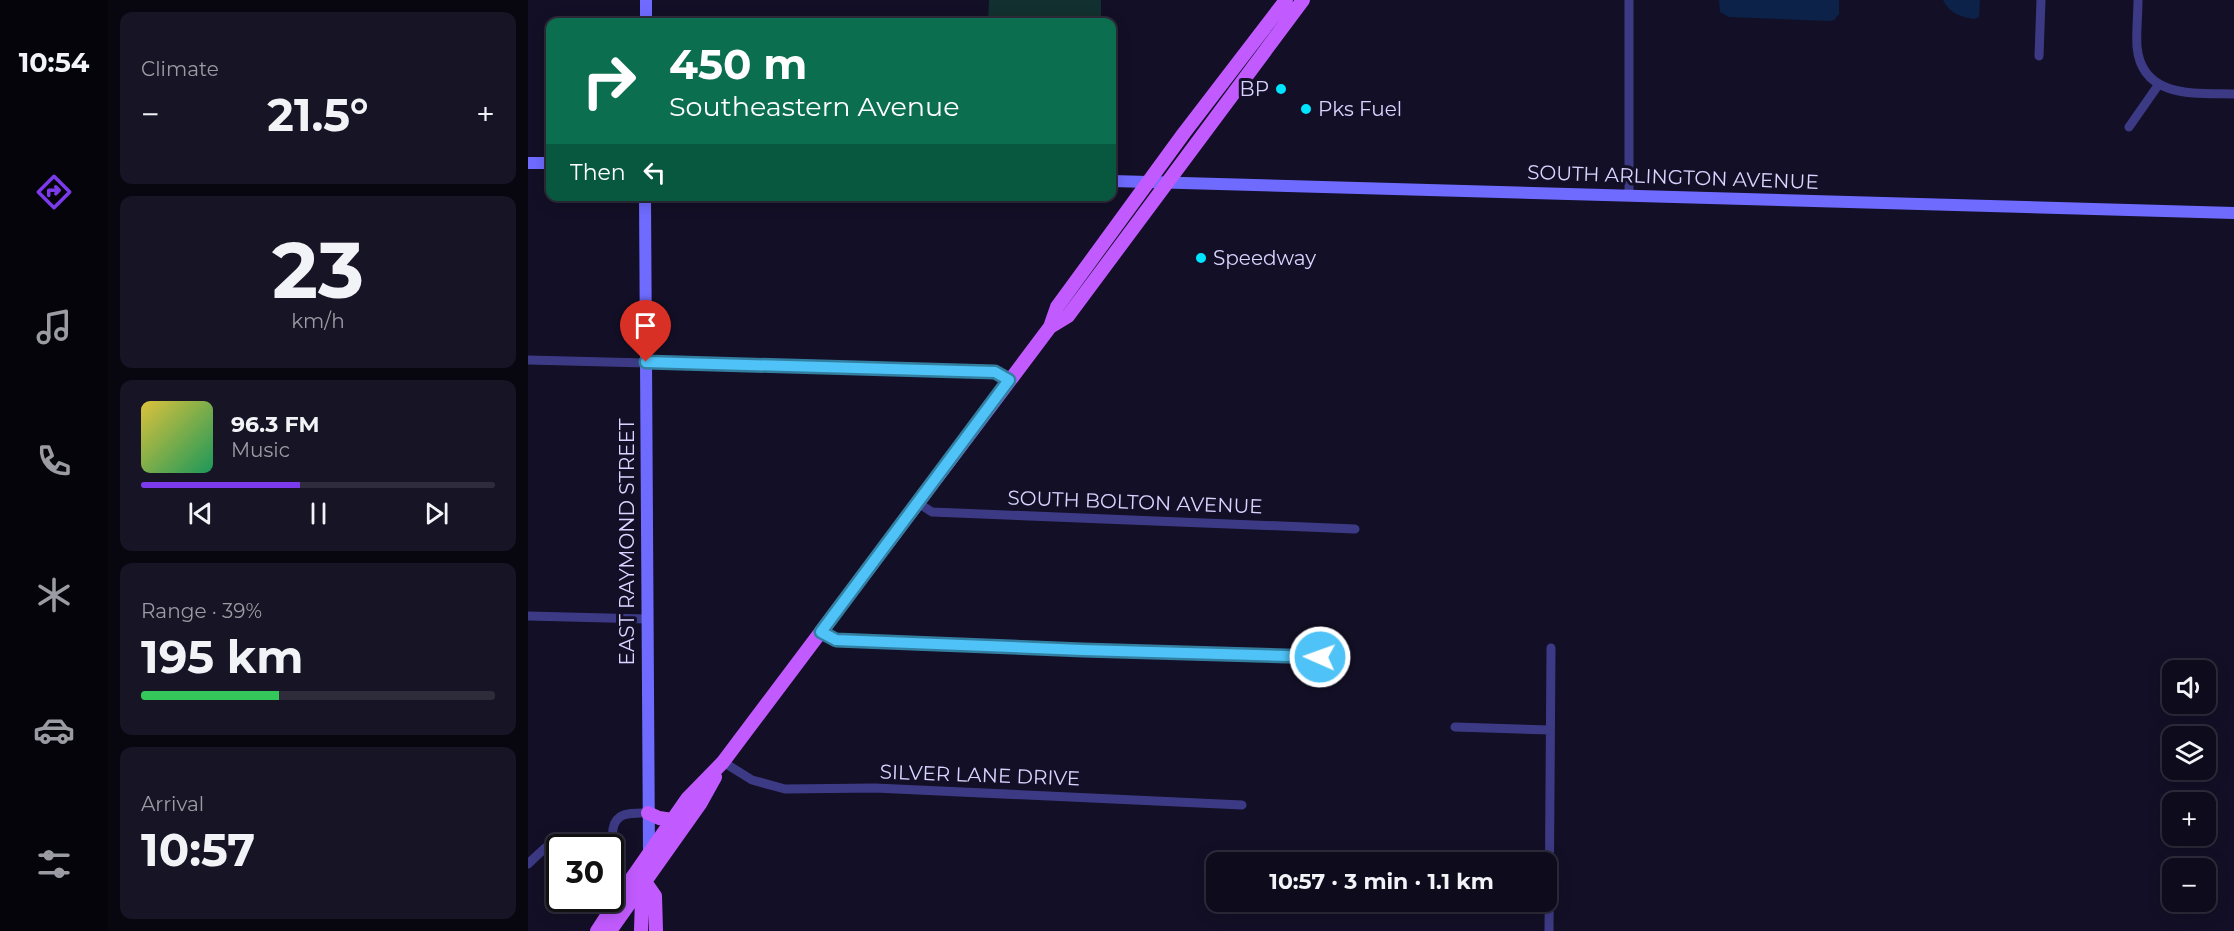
<!DOCTYPE html>
<meta charset="utf-8">
<style>
body{margin:0;font-family:Montserrat,sans-serif;background:#171425;color:#f1f3f6;height:100vh;display:flex;flex-direction:column;font-size:22px;white-space:nowrap}
*{box-sizing:border-box;margin:0}
p{font-size:20px;color:#9b9ba3}
.icon{flex:none;width:33px;height:33px;fill:none;stroke:currentColor;stroke-width:2;stroke-linecap:round;stroke-linejoin:round}
.map{position:relative;flex:1;overflow:hidden}
.side{display:flex;flex-direction:column;gap:12px;padding:12px;background:#08060f;width:420px}
.side>*{flex:none}
.hud{position:absolute;left:18px;top:18px;width:570px;height:183px;border-radius:12px;box-shadow:0 3px 15px #0003,0 0 0 2px #2e2b3b;background:#0b6e4f;color:#fff;overflow:hidden}
.controls{position:absolute;left:1634px;top:660px;display:grid;gap:12px}
.controls a{display:grid;place-items:center;width:54px;height:54px;border-radius:12px;background:#0e0b1c;box-shadow:0 3px 15px #0003,0 0 0 2px #2e2b3b;font-size:30px}
.speed{position:absolute;left:18px;top:834px;display:flex;gap:12px;font-size:30px;font-weight:700;text-align:center}
.speed>*{display:grid;place-content:center;width:78px;height:78px;border-radius:50%;background:#0e0b1c;box-shadow:0 3px 15px #0003,0 0 0 2px #2e2b3b;line-height:1}
.speed .limit{border:3px solid #111;border-radius:9px;background:#fff;color:#111}
.pin{position:absolute;display:grid;place-items:center;width:51px;height:51px;color:#fff;margin:-62px -26px;border-radius:50% 50% 50% 0;rotate:-45deg;box-shadow:0 0 6px #0007}
.pin .icon{rotate:45deg}
.me{position:absolute;width:66px;margin:-33px;rotate:272deg;stroke-linejoin:round;filter:drop-shadow(0 0 4px #0008)}
.turn{display:flex;align-items:center;gap:21px;height:126px;padding:0 24px;font-size:27px}
.turn .icon{width:78px;height:78px;stroke-width:2.5}
.turn b{display:block;font-size:42px;line-height:51px}
.then{display:flex;align-items:center;height:57px;padding:0 24px;background:#0003;gap:12px;font-size:22px}
.big{font-size:45px;font-weight:700;line-height:1.1}
.side .card{flex:1;display:flex;flex-direction:column;justify-content:center;gap:9px;min-width:0;padding:0 21px;border-radius:12px;background:#171425}
.side .dial{align-items:center;gap:0}
.dial b{font-size:78px;line-height:1}
.song{display:flex;align-items:center;gap:18px}
.cover{width:72px;height:72px;border-radius:9px;background:linear-gradient(135deg,hsl(50 70% 55%),hsl(150 70% 35%))}
.played{height:6px;border-radius:3px;background:linear-gradient(90deg,#7c3aed 45%,#2e2b3b 45%)}
.keys{display:flex;justify-content:space-around;direction:ltr}
.heat{display:flex;justify-content:space-between;align-items:center;font-size:33px;direction:ltr}
.charge{height:9px;border-radius:4px;background:linear-gradient(90deg,#34c759 39%,#2e2b3b 0)}
.trip{position:absolute;left:678px;top:852px;width:351px;height:60px;border-radius:12px;background:#0e0b1c;box-shadow:0 3px 15px #0003,0 0 0 2px #2e2b3b;font-weight:700;line-height:60px;text-align:center}
main{display:flex;flex:1;min-height:0}
.tabs{display:flex;flex-direction:column;width:108px;justify-content:space-around;align-items:center;background:#06040b;color:#9b9ba3}
.tabs .icon{width:42px;height:42px}
.tabs .selected{color:#7c3aed}
.tabs b{font-size:27px;color:#f1f3f6}
.map>svg:first-child{display:block}
</style>
<main>
<nav class="tabs">
<b>10:54</b>
<svg class="icon selected" aria-label="directions" viewBox="0 0 24 24"><path d="M12 3l9 9-9 9-9-9zM9 14v-3h6M13 9l2 2-2 2"/></svg>
<svg class="icon" aria-label="music" viewBox="0 0 24 24"><path d="M9 18V5l10-2v13"/><circle cx="6" cy="18" r="3"/><circle cx="16" cy="16" r="3"/></svg>
<svg class="icon" aria-label="phone" viewBox="0 0 24 24"><path d="M5 4h4l2 5-3 2q2 4 5 5l2-3 5 2v4C11 20 4 13 5 4z"/></svg>
<svg class="icon" aria-label="climate" viewBox="0 0 24 24"><path d="M12 3v18M4 7l16 10M4 17L20 7"/></svg>
<svg class="icon" aria-label="car" viewBox="0 0 24 24"><path d="M5 17H2v-5l4-1 3-4h7l3 4 3 1v5h-3M9 17h6M6 11h13"/><circle cx="7" cy="17" r="2"/><circle cx="17" cy="17" r="2"/></svg>
<svg class="icon" aria-label="filters" viewBox="0 0 24 24"><path d="M4 7h16M4 17h16"/><circle cx="9" cy="7" r="2"/><circle cx="15" cy="17" r="2"/></svg>
</nav>
<section class="side">
<div class="card"><p>Climate</p>
<div class="heat"><a>−</a><b class="big">21.5°</b><a>+</a></div>
</div>
<div class="card dial"><b>23</b><p>km/h</p></div>
<div class="card">
<div class="song"><i class="cover"></i><div><b>96.3 FM</b><p>Music</p></div></div>
<div class="played"></div>
<div class="keys"><svg class="icon" aria-label="previous" viewBox="0 0 24 24"><path d="M18 5L8 12l10 7zM5 5v14"/></svg><svg class="icon" aria-label="pause" viewBox="0 0 24 24"><path d="M8 5v14M16 5v14"/></svg><svg class="icon" aria-label="next" viewBox="0 0 24 24"><path d="M6 5l10 7-10 7zM19 5v14"/></svg></div>
</div>
<div class="card"><p>Range · 39%</p><b class="big">195 km</b><div class="charge"></div></div>
<div class="card"><p>Arrival</p><b class="big">10:57</b></div>
</section>
<div class="map">
<svg width="1706" height="931" viewBox="0 0 1706 931">
<rect width="100%" height="100%" fill="#130f26"/>
<path fill="#12302f" d="M461,0H573V22H460Z"/>
<path fill="#0c2248" d="M1191,0H1311V14L1306,20L1301,21L1201,17L1192,12Z
M1415,0H1452L1451,17L1446,19C1433,17 1421,13 1415,0Z"/>
<g fill="none" stroke-linecap="round" stroke-linejoin="round">
<path stroke="#3d3a85" stroke-width="9" d="M1101,0V195
M1610,0C1610,15 1608,32 1609,47C1614,99 1668,93 1706,94
M1511,56L1513,0
M1601,127L1631,84
M0,360L467,372L481,380
M390,503L404,512L827,529
M0,616L119,619
M293,632L308,640L555,650L791,657
M927,727L1022,730
M195,762L224,780L257,789L347,788L714,805
M81,848C86,841 84,837 85,829C88,811 105,813 120,813
M0,864L17,848L32,849
M1021,931L1023,648"/>
<path stroke="#6f6bff" stroke-width="12" d="M118,22V0
M0,163H22
M584,181L1706,213
M117,196L121,854"/>
<path stroke="#c25bff" stroke-width="14" d="M522,327L540,316L775,0
M120,813L131,818L144,820
M120,886L127,896L128,931
M69,931L99,885L159,799L195,762L522,327L529,307L656,133L758,0
M82,931L172,804L187,777
M113,931L114,897L119,888"/>
</g>
<g fill="none" stroke-linecap="round" stroke-linejoin="round">
<g stroke="#337fa1" stroke-width="15">
<path id="route" d="M118,362L467,372L481,380L293,632L308,640L555,650L792,657"/>
</g>
<use href="#route" stroke="#4fc3f7" stroke-width="10"/>
</g>
<g fill="#00e5ff" stroke="#130f26" stroke-width="2">
<circle cx="753" cy="89" r="6"/>
<circle cx="778" cy="109" r="6"/>
<circle cx="673" cy="258" r="6"/>
</g>
<g text-anchor="middle" dominant-baseline="central" stroke-width="6" stroke-linejoin="round" paint-order="stroke">
<g font-size="20" fill="#d9d4ff" stroke="#130f26" text-anchor="start">
<text x="741" y="89" text-anchor="end">BP</text>
<text x="790" y="109">Pks Fuel</text>
<text x="685" y="258">Speedway</text>
</g>
<g font-size="20" fill="#d9d4ff" stroke="#130f26">
<text transform="translate(1145 177) rotate(2)">SOUTH ARLINGTON AVENUE</text>
<text transform="translate(607 502) rotate(2)">SOUTH BOLTON AVENUE</text>
<text transform="translate(99 542) rotate(-90)">EAST RAYMOND STREET</text>
<text transform="translate(452 775) rotate(2)">SILVER LANE DRIVE</text>
</g>
</g>
</svg>
<div class="controls">
<a><svg class="icon" aria-label="sound" viewBox="0 0 24 24"><path d="M4 9h4l5-4v14l-5-4H4zM17 9q2 3 0 6"/></svg></a>
<a><svg class="icon" aria-label="layers" viewBox="0 0 24 24"><path d="M12 4l9 5-9 5-9-5zM3 14l9 5 9-5"/></svg></a>
<a>+</a>
<a>−</a>
</div>
<div class="speed"><div class="limit">30</div></div>
<div class="pin" style="left:118px;top:362px;background:#d93025"><svg class="icon" aria-label="arrive" viewBox="0 0 24 24"><path d="M6 21V4h12l-3 4 3 4H6"/></svg></div>
<svg class="me" style="left:792px;top:657px" viewBox="-20 -20 40 40"><circle r="17" fill="#4fc3f7" stroke="#fff" stroke-width="3"/><path d="M0-11L8 9 0 5-8 9z" fill="#fff"/></svg>
<div class="trip">10:57 · 3 min · 1.1 km</div>
<div class="hud">
<div class="turn"><svg class="icon" aria-label="right" viewBox="0 0 24 24"><path d="M7 20v-9h11M14 6l5 5-5 5"/></svg><div><b>450 m</b>Southeastern Avenue</div></div>
<div class="then">Then<svg class="icon" aria-label="left" viewBox="0 0 24 24"><path d="M17 20v-9H6M10 6l-5 5 5 5"/></svg></div>
</div>
</div>
</main>
